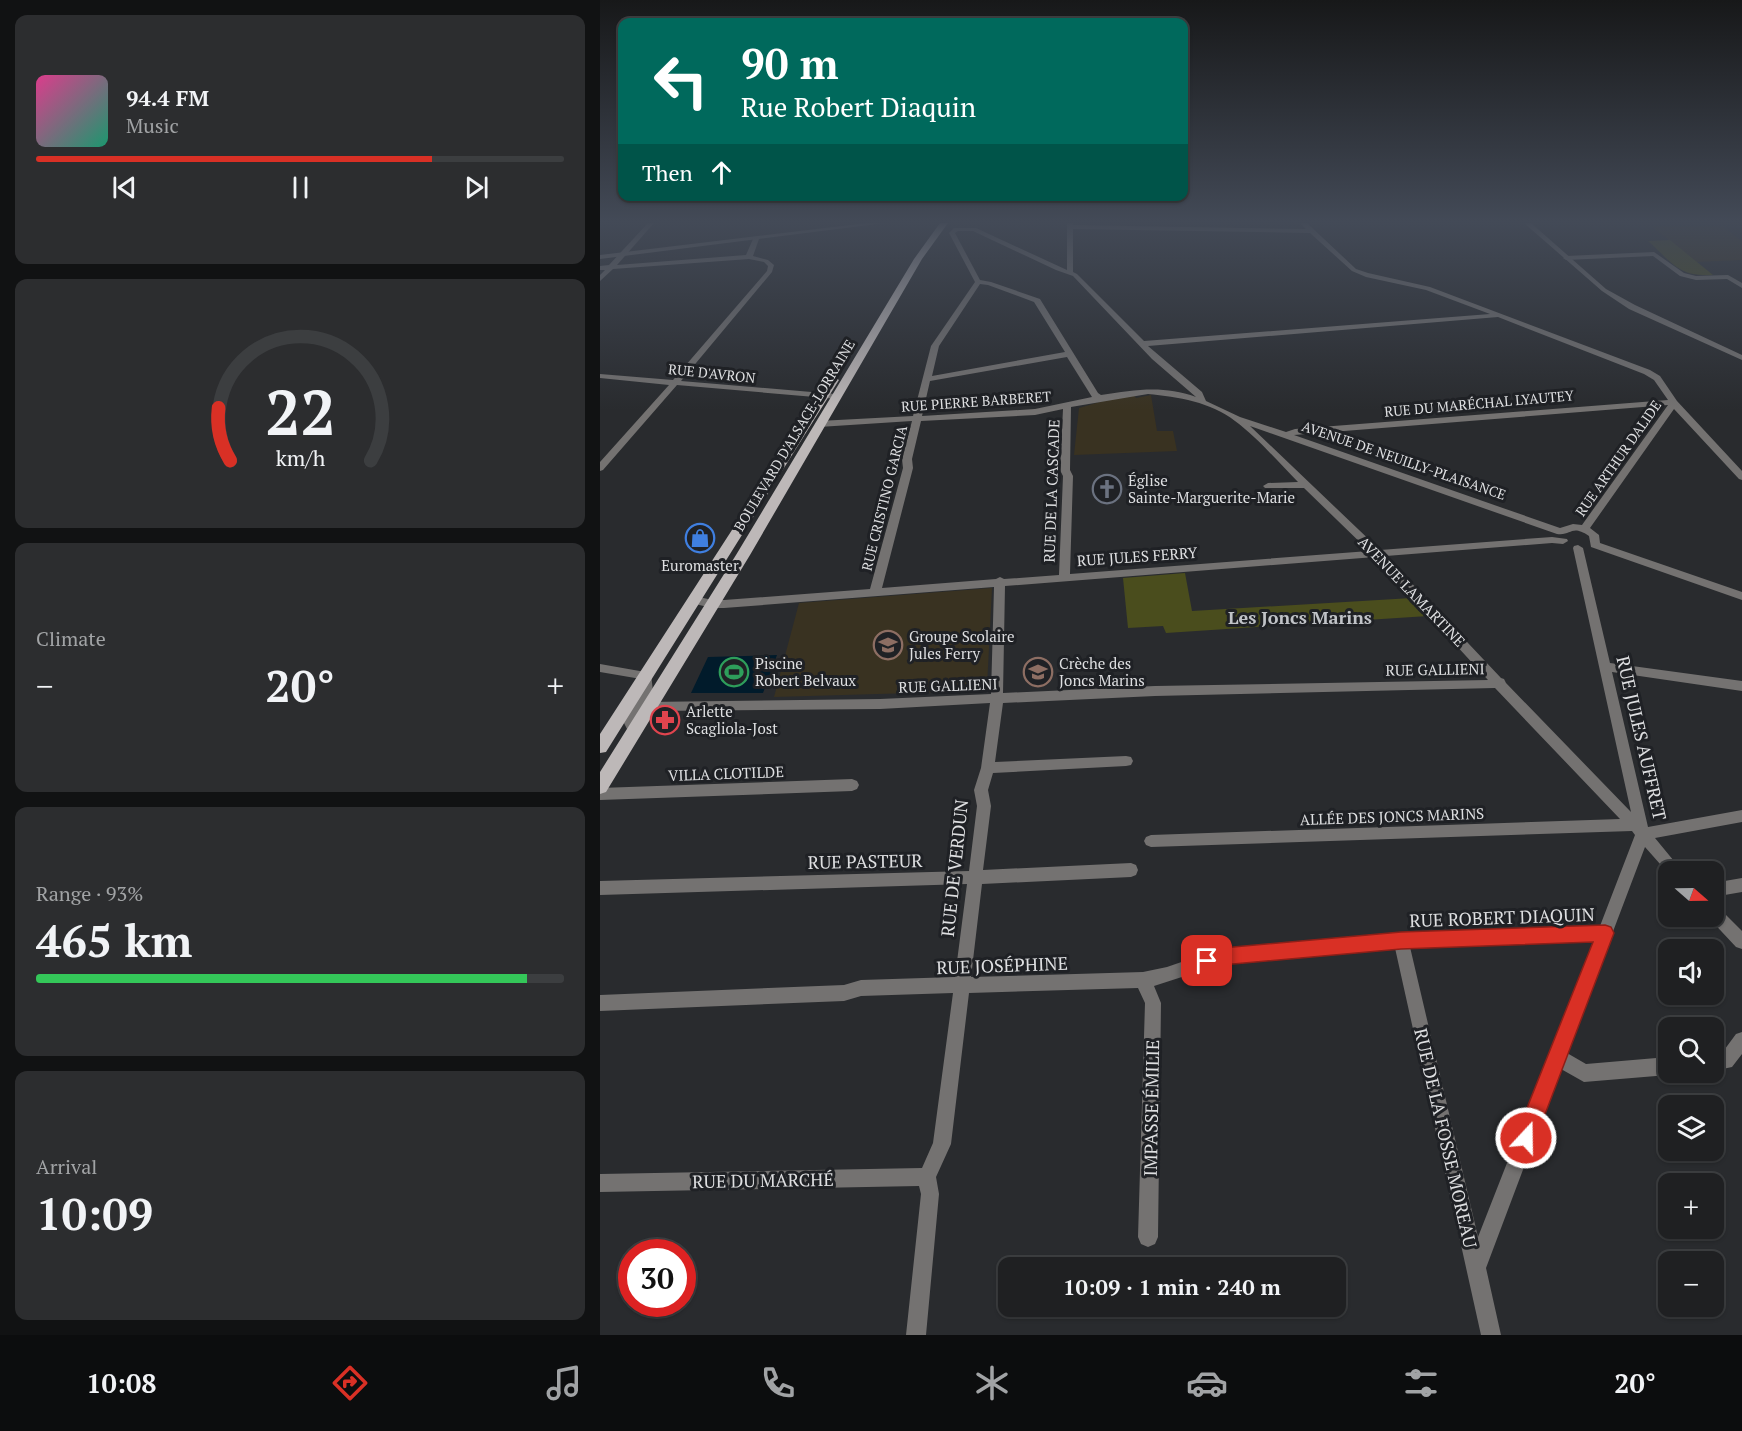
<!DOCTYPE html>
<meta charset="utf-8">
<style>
body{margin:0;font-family:"PT Serif",serif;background:#2c2d2f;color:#f1f3f6;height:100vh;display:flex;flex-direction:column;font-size:22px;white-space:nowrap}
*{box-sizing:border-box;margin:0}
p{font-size:20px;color:#a1a3a5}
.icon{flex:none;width:33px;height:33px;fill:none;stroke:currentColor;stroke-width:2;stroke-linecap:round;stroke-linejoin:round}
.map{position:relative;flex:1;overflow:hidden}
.panel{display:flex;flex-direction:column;gap:15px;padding:15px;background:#111213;width:600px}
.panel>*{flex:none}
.banner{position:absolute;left:18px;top:18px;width:570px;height:183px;border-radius:12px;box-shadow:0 2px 4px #0004,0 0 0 2px #3c3e40;background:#00695c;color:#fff;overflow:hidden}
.needle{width:39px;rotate:110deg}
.tools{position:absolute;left:1058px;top:861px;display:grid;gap:12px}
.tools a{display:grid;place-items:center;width:66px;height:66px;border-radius:12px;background:#1f2022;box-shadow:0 2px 4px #0004,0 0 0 2px #3c3e40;font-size:30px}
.speed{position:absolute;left:18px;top:1239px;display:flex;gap:12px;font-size:30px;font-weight:700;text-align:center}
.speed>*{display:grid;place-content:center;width:78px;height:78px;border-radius:50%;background:#1f2022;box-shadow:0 2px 4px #0004,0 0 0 2px #3c3e40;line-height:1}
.speed .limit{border:9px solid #d22;background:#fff;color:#111}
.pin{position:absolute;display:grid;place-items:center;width:51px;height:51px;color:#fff;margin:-26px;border-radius:12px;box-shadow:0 3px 9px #0006}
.me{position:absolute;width:66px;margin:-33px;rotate:21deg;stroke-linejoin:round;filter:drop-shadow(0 0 4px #0008)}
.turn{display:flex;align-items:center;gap:21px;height:126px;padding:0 24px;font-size:27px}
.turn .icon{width:78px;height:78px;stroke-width:2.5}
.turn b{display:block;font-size:42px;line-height:51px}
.then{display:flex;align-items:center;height:57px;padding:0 24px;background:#0003;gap:12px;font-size:22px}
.big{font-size:45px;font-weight:800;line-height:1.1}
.panel .widget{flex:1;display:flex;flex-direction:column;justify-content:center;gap:9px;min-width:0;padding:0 21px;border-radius:12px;background:#2c2d2f}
.panel .dial{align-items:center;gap:0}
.dial svg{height:156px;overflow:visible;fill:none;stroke:#3c3e40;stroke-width:7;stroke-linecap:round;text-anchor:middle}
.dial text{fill:#f1f3f6;stroke:none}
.song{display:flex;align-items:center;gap:18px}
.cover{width:72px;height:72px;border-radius:9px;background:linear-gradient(135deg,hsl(330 70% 55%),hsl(160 70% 35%))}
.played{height:6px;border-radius:3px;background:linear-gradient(90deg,#d93025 75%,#3c3e40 75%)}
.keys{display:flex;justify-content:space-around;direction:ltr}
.heat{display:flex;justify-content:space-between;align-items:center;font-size:33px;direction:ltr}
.charge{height:9px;border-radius:4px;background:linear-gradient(90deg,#34c759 93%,#3c3e40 0)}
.trip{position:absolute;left:398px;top:1257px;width:348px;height:60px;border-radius:12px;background:#1f2022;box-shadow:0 2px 4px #0004,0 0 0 2px #3c3e40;font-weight:800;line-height:60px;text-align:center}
.tab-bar{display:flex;height:96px;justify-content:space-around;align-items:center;background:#0c0d0e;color:#a1a3a5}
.tab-bar .icon{width:42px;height:42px}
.tab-bar .current{color:#d93025}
.tab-bar b{font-size:27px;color:#f1f3f6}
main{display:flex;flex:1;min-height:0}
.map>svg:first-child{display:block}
</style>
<main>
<section class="panel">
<div class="widget">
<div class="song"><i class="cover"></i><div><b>94.4 FM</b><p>Music</p></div></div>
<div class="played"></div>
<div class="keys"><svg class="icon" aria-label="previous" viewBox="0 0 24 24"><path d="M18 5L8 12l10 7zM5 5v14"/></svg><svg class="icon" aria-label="pause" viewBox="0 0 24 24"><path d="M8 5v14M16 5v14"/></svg><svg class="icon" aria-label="next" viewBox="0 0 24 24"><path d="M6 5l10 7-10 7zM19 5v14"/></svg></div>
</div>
<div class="widget dial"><svg viewBox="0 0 100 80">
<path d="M14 69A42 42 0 1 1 86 69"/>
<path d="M14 69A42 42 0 0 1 8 42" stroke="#d93025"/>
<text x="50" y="56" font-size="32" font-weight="700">22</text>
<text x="50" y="72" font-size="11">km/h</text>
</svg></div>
<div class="widget"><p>Climate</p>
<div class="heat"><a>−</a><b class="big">20°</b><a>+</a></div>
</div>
<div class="widget"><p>Range · 93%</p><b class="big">465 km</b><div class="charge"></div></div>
<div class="widget"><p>Arrival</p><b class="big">10:09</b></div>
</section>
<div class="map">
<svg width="1142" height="1335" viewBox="0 0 1142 1335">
<rect width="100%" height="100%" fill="#292b2e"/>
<path fill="#393221" d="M1051,226L1123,227L1142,241V260L1097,262Z
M534,395L536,398L551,395L557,431H573L577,451L474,455L479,408L510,399Z
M392,588L387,687L382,691L174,697L199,603Z"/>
<path fill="#4a4d1d" d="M1070,240L1113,275C1078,277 1073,263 1048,241Z
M585,573L592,611L812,598L828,616L566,633L563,626L528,628L523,578Z"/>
<path fill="#011b2b" d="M177,655L163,693H91L108,657Z"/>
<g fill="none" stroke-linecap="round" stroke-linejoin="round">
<path fill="#747271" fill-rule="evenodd" d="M48,223H54L17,265L146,255L153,239L156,237L159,239L153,256L168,260L174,265L172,272L81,381L235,394L238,395V399L77,385L3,470L0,471V462L69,385L0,378V374L73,380L167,271L168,266L164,262L149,259L13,269L0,281V275L5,270H0V266L9,265Z
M467,223H473V225L706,229L700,223H707L756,269L768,273L830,287L1050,370L1060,376L1077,401L1142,471V480L1139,479L1074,409L990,528L999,535L1000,543L1142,592V600L991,547L989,536C971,524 972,536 957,534L650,426L780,550L952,537L967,539L968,541L963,544L952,543L786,556L901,678L904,679L906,683L1031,812L973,548L974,546L978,545L983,548L1010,663L1142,681V691L1012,672L1048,827L1142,810V822L1055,838L1083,872H1068V873L1045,847L967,1053L986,1064L1068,1057V1072H1073L1068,1075L984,1082L961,1069L886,1268L901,1335H881L795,948L622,964L554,986L561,1003L558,1237L555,1244L548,1247L541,1244L538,1237L545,1003L538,988L369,993L351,1144L336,1177L339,1194L326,1335H306L321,1194L319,1186L0,1192V1174L322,1168L333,1143L353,993L261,996L244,1001L0,1011V995L244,985L261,980L355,977L367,884L0,895V881L369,871L377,806L374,790L381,768L390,703L280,709L50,711L44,707L36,721L41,731L40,735H30L23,721L41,692V679L0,672V664L51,673L53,692L47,702L280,699L391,694L394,587L124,608H112L91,603L89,600L95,596L112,600H124L270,589L303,468L302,459L312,421L219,427L215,424L219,421L313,416L331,346L375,282L349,233L354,228H376L467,270ZM473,229L710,233L752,271L766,277L826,290L890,314L544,341L477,274L473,272ZM358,231H373L456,270L473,276L552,359L596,397C563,385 535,390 501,395L498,393L440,299L391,282L380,280L355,233ZM380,284L388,285L434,302L465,352L332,376L339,346ZM898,317L1044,374L1054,380L1068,400L695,429L686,432L640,417L606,401L602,392L548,346ZM467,357L492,397L435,409L322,416L330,381ZM548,394C578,397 611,402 635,421C657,437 679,463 698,482L668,483L663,486L665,488H704L769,551L470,574L473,476L470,470L471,407ZM1068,405L982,525L973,524L960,528L694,435ZM463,409L460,470L463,476L459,575L404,579L400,577L396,579L282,588L313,468L312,459L321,421L435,415ZM775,557L888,680L555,686L403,693L405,586ZM895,688L1020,819L551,835L546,837L544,841L546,845L551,847L1032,831L1035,835L1000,926L801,933L622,948L567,967L543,972L371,977L382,884L531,877L536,875L538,870L536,865L531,863L383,870L391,806L388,790L393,773L526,766L531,765L533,761L531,757L526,756L395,762L403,703L555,696ZM994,941L878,1237L810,947Z
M1054,252L1084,273L1096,276L1128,275L1142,283V288L1127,279L1096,280L1080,276L1053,256L966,260L963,258L966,256Z
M252,779L257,781L259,785L257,789L252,791L0,800V788Z
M1142,878V892L1113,897V883Z
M1113,905L1118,907L1142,931V949L1136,947L1108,917L1113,916Z
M1142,1032V1054L1132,1067L1113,1071V1053H1122L1136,1034Z"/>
<path fill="#747271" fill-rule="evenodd" d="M267,223H285L0,259V255Z
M924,223H931L1006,289L1035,305L1142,355V360L1029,309L1002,291Z"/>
<path fill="#bdb8b8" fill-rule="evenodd" d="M340,223H348L322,259L150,555L6,792L0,794V772L136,555L314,259Z
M234,377L239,380L6,752L0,753V734L229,380Z"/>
</g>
<linearGradient id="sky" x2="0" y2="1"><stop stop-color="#171819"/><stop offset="0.54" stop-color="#434a57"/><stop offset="1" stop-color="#434a57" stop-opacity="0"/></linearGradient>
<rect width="1142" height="410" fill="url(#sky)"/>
<path fill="#d93025" stroke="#8d1f18" stroke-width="1.5" d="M1005,925L1011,927L1014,933L936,1138L933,1146L926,1149L918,1146L915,1138L993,942L801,949L622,965L607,970L601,967L598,961L601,955L622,948L801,932Z"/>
<defs>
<g id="church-ring" transform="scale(1.5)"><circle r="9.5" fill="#1f2125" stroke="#6b7280" stroke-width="1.5"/><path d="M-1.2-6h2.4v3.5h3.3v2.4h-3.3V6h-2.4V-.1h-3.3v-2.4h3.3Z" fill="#6b7280"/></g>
<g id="shop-ring" transform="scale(1.5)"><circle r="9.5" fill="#1f2125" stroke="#3f7fe0" stroke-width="1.5"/><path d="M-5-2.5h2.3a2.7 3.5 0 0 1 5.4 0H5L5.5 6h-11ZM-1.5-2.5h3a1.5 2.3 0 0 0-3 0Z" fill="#3f7fe0"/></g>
<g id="school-ring" transform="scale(1.5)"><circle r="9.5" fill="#1f2125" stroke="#8d6e63" stroke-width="1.5"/><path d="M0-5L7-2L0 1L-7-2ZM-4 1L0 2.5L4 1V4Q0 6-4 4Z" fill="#8d6e63"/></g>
<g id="stadium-ring" transform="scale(1.5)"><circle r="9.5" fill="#1f2125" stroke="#2e9e5b" stroke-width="1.5"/><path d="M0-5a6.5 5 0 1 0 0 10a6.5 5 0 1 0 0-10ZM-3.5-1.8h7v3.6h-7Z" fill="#2e9e5b"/></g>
<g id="pharmacy-ring" transform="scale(1.5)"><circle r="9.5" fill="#1f2125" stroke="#e0444e" stroke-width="1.5"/><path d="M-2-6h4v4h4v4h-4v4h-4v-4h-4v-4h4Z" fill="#e0444e"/></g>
</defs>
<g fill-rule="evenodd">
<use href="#church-ring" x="507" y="489"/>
<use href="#shop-ring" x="100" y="538"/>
<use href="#school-ring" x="288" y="645"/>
<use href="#stadium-ring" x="134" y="672"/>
<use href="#school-ring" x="438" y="672"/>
<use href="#pharmacy-ring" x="65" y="720"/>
</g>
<g text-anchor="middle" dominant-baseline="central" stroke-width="6" stroke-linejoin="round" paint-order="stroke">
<g font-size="14" fill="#dedfe1" stroke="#1f2125">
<text transform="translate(112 373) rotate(6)">RUE D'AVRON</text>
<text transform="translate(376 401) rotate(-4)">RUE PIERRE BARBERET</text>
<text transform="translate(879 403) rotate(-5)">RUE DU MARÉCHAL LYAUTEY</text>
<text transform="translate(194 435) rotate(-59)">BOULEVARD D'ALSACE-LORRAINE</text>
<text transform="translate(1018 458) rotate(-55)">RUE ARTHUR DALIDE</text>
<text transform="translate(804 460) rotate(19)">AVENUE DE NEUILLY-PLAISANCE</text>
<text transform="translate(284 498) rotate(-76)">RUE CRISTINO GARCIA</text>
</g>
<g font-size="15" fill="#dedfe1" stroke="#1f2125" text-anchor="start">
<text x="528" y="480">Église<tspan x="528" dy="17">Sainte-Marguerite-Marie</tspan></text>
<text x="100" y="565" text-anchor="middle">Euromaster</text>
<text x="309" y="636">Groupe Scolaire<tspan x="309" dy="17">Jules Ferry</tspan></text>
<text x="155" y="663">Piscine<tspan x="155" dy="17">Robert Belvaux</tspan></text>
<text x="459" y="663">Crèche des<tspan x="459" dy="17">Joncs Marins</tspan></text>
<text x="86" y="711">Arlette<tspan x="86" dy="17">Scagliola-Jost</tspan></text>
</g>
<g font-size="15" fill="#dedfe1" stroke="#1f2125">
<text transform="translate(451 491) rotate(-88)">RUE DE LA CASCADE</text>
<text transform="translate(537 556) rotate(-4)">RUE JULES FERRY</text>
<text transform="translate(812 591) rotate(46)">AVENUE LAMARTINE</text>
<text transform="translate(835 669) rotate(-1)">RUE GALLIENI</text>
<text transform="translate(348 685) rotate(-2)">RUE GALLIENI</text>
<text transform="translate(126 773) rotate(-2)">VILLA CLOTILDE</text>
<text transform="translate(792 816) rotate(-2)">ALLÉE DES JONCS MARINS</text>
</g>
<g font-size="18" font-weight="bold" fill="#c0c3c7" stroke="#1f2125">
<text x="700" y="617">Les Joncs Marins</text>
</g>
<g font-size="18" fill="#dedfe1" stroke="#1f2125">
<text transform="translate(1042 738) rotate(77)">RUE JULES AUFFRET</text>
<text transform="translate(265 861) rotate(-1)">RUE PASTEUR</text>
<text transform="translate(354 868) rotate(-84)">RUE DE VERDUN</text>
<text transform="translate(902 917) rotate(-2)">RUE ROBERT DIAQUIN</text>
<text transform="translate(402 965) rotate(-2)">RUE JOSÉPHINE</text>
<text transform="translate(551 1108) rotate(-89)">IMPASSE ÉMILIE</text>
<text transform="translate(846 1138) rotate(77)">RUE DE LA FOSSE MOREAU</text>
<text transform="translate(163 1180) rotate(-1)">RUE DU MARCHÉ</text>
</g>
</g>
</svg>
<div class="tools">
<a><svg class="needle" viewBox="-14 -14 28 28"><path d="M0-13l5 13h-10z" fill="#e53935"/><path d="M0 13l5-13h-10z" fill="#a1a3a5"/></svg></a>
<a><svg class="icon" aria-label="sound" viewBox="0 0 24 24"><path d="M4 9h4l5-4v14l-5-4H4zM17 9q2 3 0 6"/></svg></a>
<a><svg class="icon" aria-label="search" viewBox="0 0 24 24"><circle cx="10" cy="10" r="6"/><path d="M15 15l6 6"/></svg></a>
<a><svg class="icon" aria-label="layers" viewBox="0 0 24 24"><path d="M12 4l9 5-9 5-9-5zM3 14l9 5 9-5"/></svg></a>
<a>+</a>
<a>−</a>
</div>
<div class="speed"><div class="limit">30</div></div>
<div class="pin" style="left:607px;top:961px;background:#d93025"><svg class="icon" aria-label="arrive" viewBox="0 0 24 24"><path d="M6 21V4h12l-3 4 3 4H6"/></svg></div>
<svg class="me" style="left:926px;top:1138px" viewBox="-20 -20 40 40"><circle r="17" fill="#d93025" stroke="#fff" stroke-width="3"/><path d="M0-11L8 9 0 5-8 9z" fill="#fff"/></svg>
<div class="trip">10:09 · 1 min · 240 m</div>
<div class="banner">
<div class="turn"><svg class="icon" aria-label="left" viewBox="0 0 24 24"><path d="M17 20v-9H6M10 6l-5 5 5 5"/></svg><div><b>90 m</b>Rue Robert Diaquin</div></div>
<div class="then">Then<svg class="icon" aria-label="ahead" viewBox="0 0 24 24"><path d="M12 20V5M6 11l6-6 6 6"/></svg></div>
</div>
</div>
</main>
<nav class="tab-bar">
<b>10:08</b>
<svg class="icon current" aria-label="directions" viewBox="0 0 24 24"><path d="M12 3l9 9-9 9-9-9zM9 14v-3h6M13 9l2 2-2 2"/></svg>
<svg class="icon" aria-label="music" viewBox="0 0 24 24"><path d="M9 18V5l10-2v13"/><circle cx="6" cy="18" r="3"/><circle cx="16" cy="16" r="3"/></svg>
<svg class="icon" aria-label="phone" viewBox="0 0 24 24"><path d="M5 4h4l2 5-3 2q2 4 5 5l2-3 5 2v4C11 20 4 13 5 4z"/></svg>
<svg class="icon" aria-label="climate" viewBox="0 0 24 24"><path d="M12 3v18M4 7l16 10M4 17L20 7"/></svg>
<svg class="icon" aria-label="car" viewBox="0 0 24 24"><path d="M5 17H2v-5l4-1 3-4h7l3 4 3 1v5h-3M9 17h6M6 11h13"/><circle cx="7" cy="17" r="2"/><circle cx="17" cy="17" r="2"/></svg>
<svg class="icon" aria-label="filters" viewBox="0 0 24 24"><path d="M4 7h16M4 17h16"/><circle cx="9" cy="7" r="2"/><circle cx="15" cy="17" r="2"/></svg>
<b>20°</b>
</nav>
